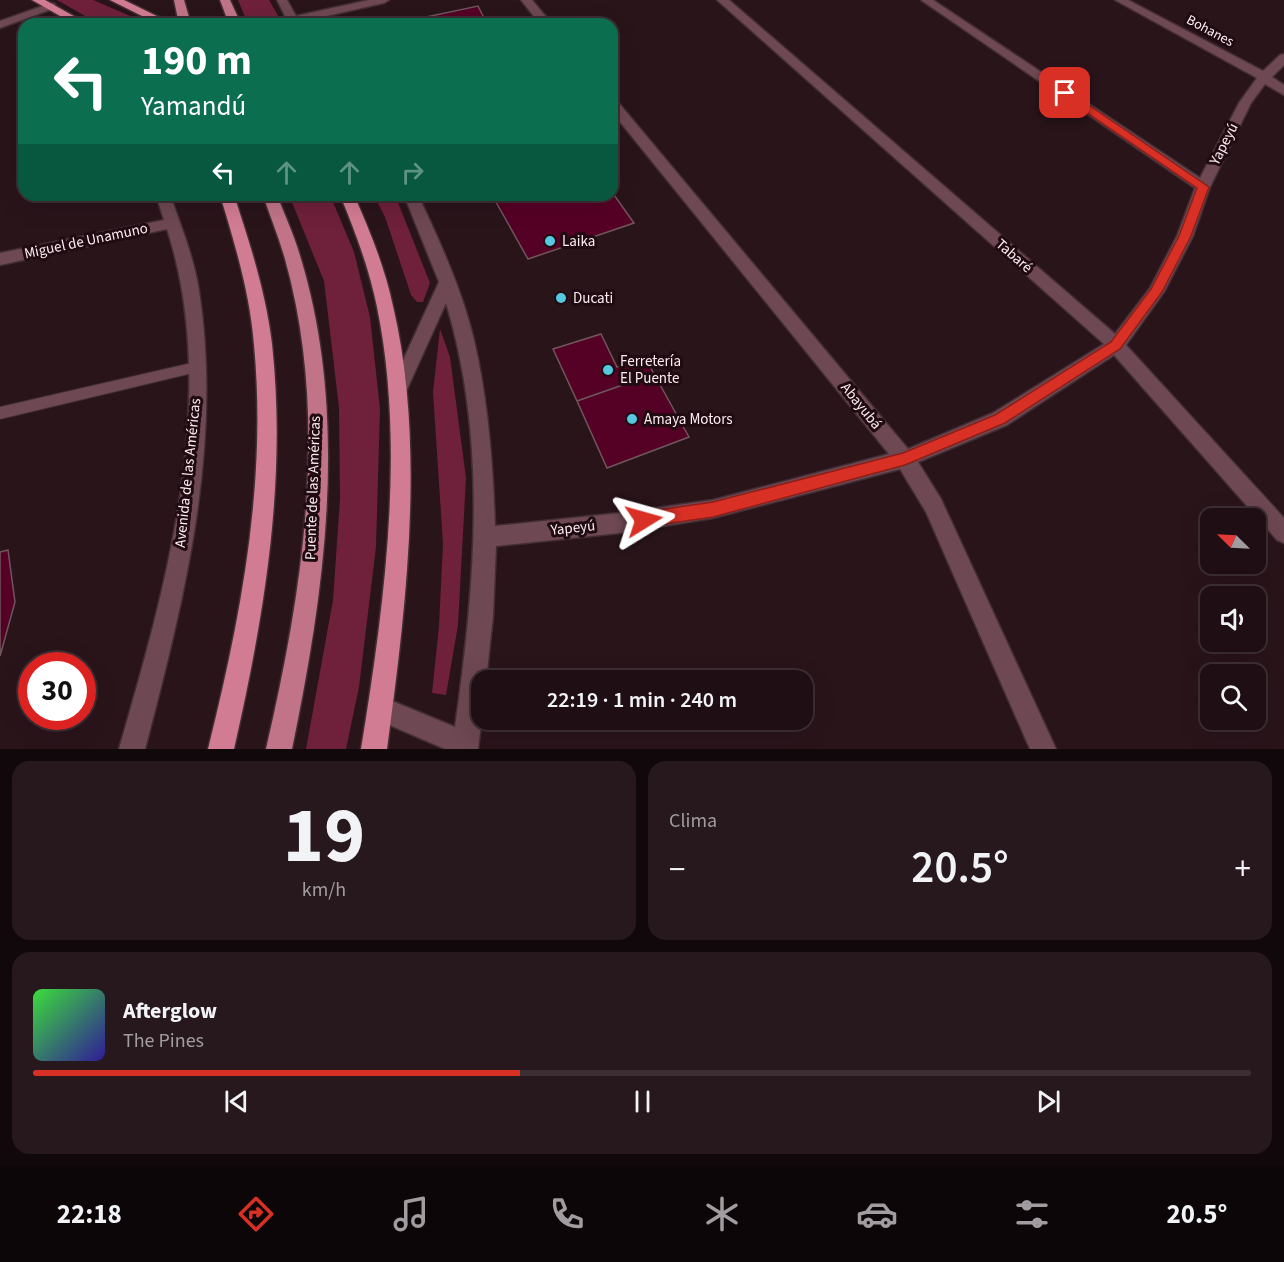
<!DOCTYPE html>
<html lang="es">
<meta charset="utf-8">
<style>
body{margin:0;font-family:"Source Sans 3",sans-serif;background:#27181d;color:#f1f3f6;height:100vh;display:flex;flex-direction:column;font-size:22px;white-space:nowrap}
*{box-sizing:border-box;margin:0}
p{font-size:20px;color:#a19ca0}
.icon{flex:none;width:33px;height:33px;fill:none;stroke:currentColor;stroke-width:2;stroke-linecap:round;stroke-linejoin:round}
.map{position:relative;height:749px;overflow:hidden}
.sheet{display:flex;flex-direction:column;gap:12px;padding:12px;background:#11080b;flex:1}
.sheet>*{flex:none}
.guide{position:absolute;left:18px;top:18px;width:600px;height:183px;border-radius:18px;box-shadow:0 6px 24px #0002,0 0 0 2px #3c2f34;background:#0b6e4f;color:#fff;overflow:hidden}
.needle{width:39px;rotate:294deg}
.tools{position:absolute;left:1200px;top:508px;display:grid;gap:12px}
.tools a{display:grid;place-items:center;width:66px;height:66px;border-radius:12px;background:#1f0f14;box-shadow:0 6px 24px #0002,0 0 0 2px #3c2f34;font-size:30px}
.speed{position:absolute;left:18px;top:652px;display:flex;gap:12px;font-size:30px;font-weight:700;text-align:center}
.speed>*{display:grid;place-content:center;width:78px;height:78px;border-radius:50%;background:#1f0f14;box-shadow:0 6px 24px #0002,0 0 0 2px #3c2f34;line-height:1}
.speed .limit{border:9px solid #d22;background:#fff;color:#111}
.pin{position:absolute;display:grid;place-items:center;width:51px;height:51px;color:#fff;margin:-26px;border-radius:12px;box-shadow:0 3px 9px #0006}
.me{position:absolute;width:66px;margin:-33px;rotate:82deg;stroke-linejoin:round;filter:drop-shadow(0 0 4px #0008)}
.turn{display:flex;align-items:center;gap:21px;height:126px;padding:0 24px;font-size:27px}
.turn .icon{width:78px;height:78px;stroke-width:2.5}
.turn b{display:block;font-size:42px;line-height:51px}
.lanes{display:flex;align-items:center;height:57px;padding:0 24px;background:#0003;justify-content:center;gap:30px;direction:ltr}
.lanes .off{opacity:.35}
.big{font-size:45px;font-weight:600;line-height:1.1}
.sheet .tile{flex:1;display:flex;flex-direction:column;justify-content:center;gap:9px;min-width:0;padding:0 21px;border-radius:18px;background:#27181d}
.sheet .dial{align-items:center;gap:0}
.dial b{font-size:78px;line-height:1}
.song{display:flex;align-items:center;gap:18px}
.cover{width:72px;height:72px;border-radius:9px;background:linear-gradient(135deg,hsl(120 70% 55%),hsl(250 70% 35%))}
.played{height:6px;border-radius:3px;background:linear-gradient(90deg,#d93025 40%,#3c2f34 40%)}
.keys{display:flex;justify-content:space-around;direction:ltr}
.heat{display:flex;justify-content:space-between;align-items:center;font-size:33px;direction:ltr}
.sheet .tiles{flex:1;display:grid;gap:12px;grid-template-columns:1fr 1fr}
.tile:last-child{grid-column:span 2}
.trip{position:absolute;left:471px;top:670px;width:342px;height:60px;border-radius:18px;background:#1f0f14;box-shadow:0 6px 24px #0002,0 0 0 2px #3c2f34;font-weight:600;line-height:60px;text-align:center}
.tabs{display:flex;height:96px;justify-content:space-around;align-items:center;background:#0c0608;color:#a19ca0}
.tabs .icon{width:42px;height:42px}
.tabs .on{color:#d93025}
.tabs b{font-size:27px;color:#f1f3f6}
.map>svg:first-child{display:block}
</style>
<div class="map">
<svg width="1284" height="749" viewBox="0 0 1284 749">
<rect width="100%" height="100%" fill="#29141a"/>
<path fill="#6f203b" d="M57,0H93L149,24H99Z
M238,0H269L283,24H248Z
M289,195H330L354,252L370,317L380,409L376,547L359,687L346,749H306L333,600L340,499L339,408L324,281Z
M374,195H395L430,283L423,302H417L411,295L385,217Z
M440,329L450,357L466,478L458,625L446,695L432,693L439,626L443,544L433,392Z"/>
<path fill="#550025" stroke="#6f565c" stroke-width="1.5" d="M478,6L487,24H393Z
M612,192L634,223L528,259L492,195H612Z
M601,334L617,367L645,357L654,374L577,401L553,349Z
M654,374L689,437L607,468L577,401Z
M8,550L15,602L0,656V552Z"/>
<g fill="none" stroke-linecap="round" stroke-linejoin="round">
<g stroke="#422e34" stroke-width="2">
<path id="service" d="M196,362L201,363L203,367L201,371L0,419V407Z"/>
</g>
<g stroke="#422e34" stroke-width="3">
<path id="minor" d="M277,0H287L296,16L369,0H389L384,3L300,22L301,24H289Z
M521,0H532L552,24H540Z
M717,0H729L1115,334L1150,288L1177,236L1195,188L921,0H933L1200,178L1239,103L1257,78L1115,0H1128L1263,71L1280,55L1284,54V65L1272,77L1284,85V95L1265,84L1251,103L1210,187L1193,236L1164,292L1126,345L1284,518V543L1277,540L1114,355L1007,425L918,462L941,499L1056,749H1030L926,512L900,469L713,518L620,533L496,546L493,616L486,681H482V717L478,749H445L371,717L368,708L371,699L380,696L455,727C475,587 488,441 446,303L404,396L398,398L392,396L389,391L439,282L404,195H418C440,242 462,290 474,340C488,400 493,464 495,526L620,513L713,500L889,454L612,112V100L617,101L908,449L993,413L1104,344Z
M51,3L55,4V8L0,28V21Z
M156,195H170C181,226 194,258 199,291C223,446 184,600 145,749H119C166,587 221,396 167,229L0,265V253L164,220Z"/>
</g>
<g stroke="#422e34" stroke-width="3">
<path id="primary" d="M174,0H184L191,24H179Z
M220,0H230L241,24H229Z
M263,195H277C285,216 295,237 301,259C349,418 325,590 292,749H266C303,590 330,419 285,259C279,238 270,216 263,195Z"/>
</g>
<g stroke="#422e34" stroke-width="3">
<path id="trunk" d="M32,0H45L88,24H74Z
M110,0H124L173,24H158Z
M220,195H234C250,244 266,293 272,344C287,481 264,617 234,749H208C241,617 267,482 254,345C250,294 235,244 220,195Z
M340,195H354C370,231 385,268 393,306C426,446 406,608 387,749H361C384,608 406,448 377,307C369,268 355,231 340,195Z"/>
</g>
<use href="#service" fill="#6e4852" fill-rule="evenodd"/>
<use href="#minor" fill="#6e4852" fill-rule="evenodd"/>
<use href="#primary" fill="#c17488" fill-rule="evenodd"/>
<use href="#trunk" fill="#d27c93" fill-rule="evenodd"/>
</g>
<path fill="#d93025" stroke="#8d1f18" stroke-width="1.5" d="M1061,91H1068L1209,187L1191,236L1162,292L1120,349L1005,423L905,465L713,517L644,527L638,525L636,520L638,514L644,512L713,502L903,453L995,415L1111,342L1151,289L1179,236L1197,188L1061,95Z"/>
<g fill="#56c9e1" stroke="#1f0b11" stroke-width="2">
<circle cx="550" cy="241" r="6"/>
<circle cx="561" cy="298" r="6"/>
<circle cx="608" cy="370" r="6"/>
<circle cx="632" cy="419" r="6"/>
</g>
<g text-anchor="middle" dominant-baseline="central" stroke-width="6" stroke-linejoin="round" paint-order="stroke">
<g font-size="14" fill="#fcecf0" stroke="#1f0b11">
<text transform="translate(1210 31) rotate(28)">Bohanes</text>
</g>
<g font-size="15" fill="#fcecf0" stroke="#1f0b11">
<text transform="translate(1224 144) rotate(-63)">Yapeyú</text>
<text transform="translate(86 241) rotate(-12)">Miguel de Unamuno</text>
<text transform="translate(1014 256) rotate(41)">Tabaré</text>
<text transform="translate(861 406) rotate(51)">Abayubá</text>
<text transform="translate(188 473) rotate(-84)">Avenida de las Américas</text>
<text transform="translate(313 488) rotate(-88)">Puente de las Américas</text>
<text transform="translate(573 528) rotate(-6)">Yapeyú</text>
</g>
<g font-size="15" fill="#fcecf0" stroke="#1f0b11" text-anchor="start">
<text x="562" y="241">Laika</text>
<text x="573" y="298">Ducati</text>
<text x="620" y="361">Ferretería<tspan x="620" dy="17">El Puente</tspan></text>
<text x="644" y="419">Amaya Motors</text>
</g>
</g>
</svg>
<div class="tools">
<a><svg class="needle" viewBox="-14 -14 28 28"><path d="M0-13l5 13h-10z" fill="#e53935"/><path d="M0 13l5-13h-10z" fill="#a19ca0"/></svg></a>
<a><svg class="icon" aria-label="sound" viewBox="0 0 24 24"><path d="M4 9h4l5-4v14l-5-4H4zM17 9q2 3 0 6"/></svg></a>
<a><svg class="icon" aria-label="search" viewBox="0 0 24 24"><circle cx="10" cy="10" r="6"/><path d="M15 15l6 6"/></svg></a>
</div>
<div class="speed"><div class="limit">30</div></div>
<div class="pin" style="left:1065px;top:93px;background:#d93025"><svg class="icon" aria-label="arrive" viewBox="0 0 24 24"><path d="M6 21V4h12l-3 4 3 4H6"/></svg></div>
<svg class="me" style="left:644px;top:520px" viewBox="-20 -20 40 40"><path d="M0-17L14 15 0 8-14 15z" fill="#d93025" stroke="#fff" stroke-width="4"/></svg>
<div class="trip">22:19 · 1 min · 240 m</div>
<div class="guide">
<div class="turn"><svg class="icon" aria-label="left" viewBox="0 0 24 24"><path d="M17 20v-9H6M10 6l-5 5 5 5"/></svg><div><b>190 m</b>Yamandú</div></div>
<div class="lanes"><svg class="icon" aria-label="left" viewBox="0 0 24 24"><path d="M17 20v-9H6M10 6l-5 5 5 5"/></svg><svg class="icon off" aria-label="ahead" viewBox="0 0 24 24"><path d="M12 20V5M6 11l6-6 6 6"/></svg><svg class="icon off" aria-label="ahead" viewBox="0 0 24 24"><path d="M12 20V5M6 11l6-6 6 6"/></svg><svg class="icon off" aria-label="right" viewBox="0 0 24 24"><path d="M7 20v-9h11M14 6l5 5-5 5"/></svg></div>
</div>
</div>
<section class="sheet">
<div class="tiles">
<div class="tile dial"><b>19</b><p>km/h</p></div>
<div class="tile"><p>Clima</p>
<div class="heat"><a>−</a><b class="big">20.5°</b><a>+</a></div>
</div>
<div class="tile">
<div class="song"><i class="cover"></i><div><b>Afterglow</b><p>The Pines</p></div></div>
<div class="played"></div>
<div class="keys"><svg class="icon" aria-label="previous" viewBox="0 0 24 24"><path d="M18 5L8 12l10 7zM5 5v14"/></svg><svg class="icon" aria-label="pause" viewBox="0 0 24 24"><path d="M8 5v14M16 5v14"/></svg><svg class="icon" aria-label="next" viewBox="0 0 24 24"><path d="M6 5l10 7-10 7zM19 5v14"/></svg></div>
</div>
</div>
</section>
<nav class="tabs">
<b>22:18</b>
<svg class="icon on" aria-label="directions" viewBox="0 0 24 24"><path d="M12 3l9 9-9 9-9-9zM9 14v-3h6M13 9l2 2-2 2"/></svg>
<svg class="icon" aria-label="music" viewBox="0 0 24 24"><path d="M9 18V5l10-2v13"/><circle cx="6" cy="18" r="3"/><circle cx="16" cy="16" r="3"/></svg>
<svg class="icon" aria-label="phone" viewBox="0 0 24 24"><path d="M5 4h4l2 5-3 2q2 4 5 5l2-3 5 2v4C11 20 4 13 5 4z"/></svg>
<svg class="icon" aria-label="climate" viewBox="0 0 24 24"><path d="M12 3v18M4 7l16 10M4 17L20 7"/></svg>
<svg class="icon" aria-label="car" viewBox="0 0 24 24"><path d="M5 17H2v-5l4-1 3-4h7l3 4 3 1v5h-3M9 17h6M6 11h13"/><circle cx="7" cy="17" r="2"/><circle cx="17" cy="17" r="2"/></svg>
<svg class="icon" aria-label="filters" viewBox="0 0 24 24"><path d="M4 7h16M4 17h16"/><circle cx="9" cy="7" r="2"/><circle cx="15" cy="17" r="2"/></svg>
<b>20.5°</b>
</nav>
